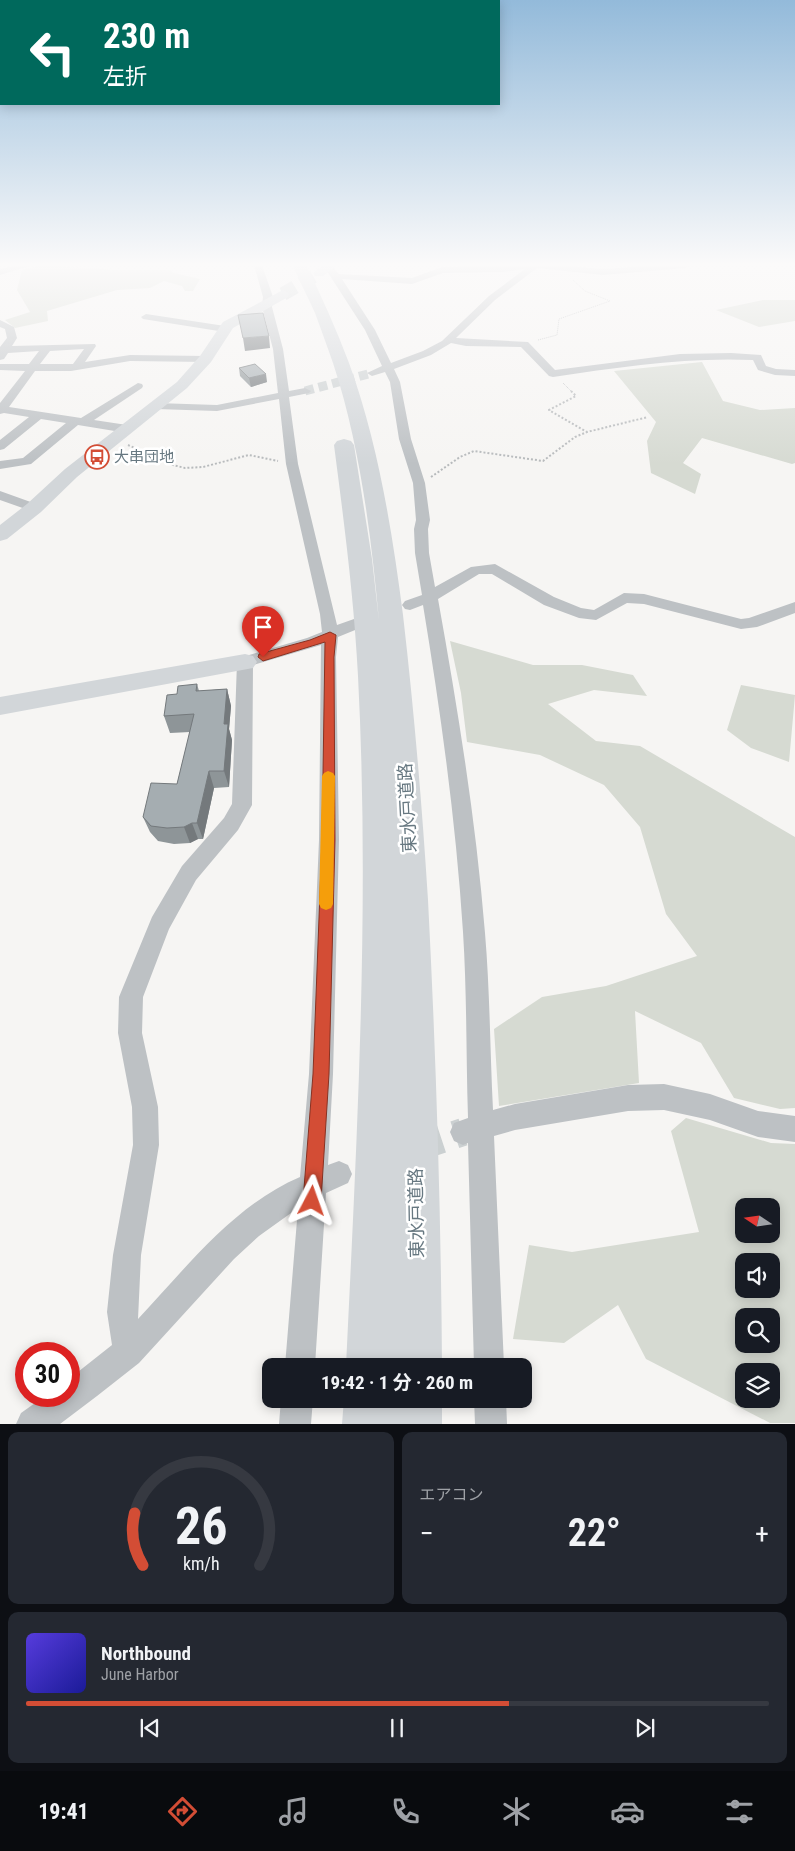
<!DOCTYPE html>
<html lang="ja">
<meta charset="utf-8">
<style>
body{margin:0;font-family:"Roboto Condensed","Noto Sans JP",sans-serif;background:#242831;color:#f1f3f6;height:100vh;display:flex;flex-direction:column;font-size:19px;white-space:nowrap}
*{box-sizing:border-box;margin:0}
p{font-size:16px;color:#9ea1a6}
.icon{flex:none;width:28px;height:28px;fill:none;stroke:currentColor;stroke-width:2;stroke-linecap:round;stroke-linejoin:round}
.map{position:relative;height:1424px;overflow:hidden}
.panel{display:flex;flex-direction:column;gap:8px;padding:8px;background:#0d0f14;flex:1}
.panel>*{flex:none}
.top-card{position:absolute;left:0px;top:0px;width:500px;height:105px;box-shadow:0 2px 12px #0003;background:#00695c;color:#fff;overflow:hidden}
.needle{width:32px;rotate:283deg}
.buttons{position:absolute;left:735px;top:1198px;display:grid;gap:10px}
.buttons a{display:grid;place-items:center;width:45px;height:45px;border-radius:10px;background:#171b24;box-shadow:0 2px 12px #0003;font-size:25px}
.speed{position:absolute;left:15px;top:1342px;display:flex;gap:10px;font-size:25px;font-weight:700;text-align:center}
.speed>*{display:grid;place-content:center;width:65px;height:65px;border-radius:50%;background:#171b24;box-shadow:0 2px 12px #0003;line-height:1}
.speed .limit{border:8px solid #d22;background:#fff;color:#111}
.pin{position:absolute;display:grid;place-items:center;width:42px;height:42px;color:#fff;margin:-51px -21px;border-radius:50% 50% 50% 0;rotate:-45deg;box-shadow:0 0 5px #0007}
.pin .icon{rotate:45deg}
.me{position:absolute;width:55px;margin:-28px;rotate:4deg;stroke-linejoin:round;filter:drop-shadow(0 0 4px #0008)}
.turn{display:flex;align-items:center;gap:18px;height:105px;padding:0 20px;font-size:22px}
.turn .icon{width:65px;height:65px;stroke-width:2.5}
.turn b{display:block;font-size:35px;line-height:42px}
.big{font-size:38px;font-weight:700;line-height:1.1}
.panel .card{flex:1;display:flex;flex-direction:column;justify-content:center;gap:8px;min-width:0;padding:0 18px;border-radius:10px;background:#242831}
.panel .dial{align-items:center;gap:0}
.dial svg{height:130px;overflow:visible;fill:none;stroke:#363941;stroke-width:7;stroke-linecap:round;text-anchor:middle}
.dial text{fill:#f1f3f6;stroke:none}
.song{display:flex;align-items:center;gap:15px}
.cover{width:60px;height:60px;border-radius:8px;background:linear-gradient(135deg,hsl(250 70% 55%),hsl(240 70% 35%))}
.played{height:5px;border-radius:2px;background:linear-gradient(90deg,#d34d35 65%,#363941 65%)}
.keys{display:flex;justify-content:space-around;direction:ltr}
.heat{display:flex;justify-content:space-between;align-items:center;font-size:28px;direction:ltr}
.panel .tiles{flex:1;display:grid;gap:8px;grid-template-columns:1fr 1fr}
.card:last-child{grid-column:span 2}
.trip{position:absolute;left:262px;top:1358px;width:270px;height:50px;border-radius:10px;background:#171b24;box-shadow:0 2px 12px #0003;font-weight:700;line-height:50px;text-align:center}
.dock{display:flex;height:80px;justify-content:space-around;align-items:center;background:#090b0e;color:#9ea1a6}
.dock .icon{width:35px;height:35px}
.dock .current{color:#d34d35}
.dock b{font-size:22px;color:#f1f3f6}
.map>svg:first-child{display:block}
</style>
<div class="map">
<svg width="795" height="1424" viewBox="0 0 795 1424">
<rect width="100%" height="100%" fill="#f6f5f3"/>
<path fill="#d6dad2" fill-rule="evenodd" d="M40,265L115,270H169L174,273L200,279L193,291H185L182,286L164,281L150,288L117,290L47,311L48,321L15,328L5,320L30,312L17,290L22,270Z
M763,300H795V321L759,327L716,310Z
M702,362L723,401L760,410L795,408V463L792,464L702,438L683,463L701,474L695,494L651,473L647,441L656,422L614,371Z
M450,641L533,665H582L633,675L647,696L594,690L548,704L596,741L640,746L795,837V1108L780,1109L734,1098L701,1043L635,1011L639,1083L499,1106L494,1029L542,997L606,986L697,956L666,914L640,827L604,785L540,755L467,742L461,693Z
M741,685L795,695L789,762L751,748L727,730Z
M686,1118L771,1143L795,1144V1423H770L646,1359L618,1305L564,1343L513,1339L529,1245L572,1252L699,1232L671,1131ZM771,1206V1234H744V1206ZM771,1261V1289H744V1261ZM771,1316V1344H744V1316ZM771,1371V1399H744V1371Z"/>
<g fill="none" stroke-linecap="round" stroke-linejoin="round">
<path stroke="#cbd0d1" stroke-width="9" stroke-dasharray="9 5" stroke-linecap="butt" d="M305,391L372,373"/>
<path stroke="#cbd0d1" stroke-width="28" stroke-dasharray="28 14" stroke-linecap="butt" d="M415,1148L463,1132"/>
<path stroke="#cbd0d1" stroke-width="14" stroke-dasharray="14 7" stroke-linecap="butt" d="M283,294L319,273"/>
<path stroke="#b7babc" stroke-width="1" stroke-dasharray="1 1" stroke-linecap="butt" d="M538,340L557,335L559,319L610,301L585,291L573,280
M563,383L572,392"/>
<path stroke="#b7babc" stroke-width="2" stroke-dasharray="2 2" stroke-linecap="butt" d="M571,391L576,396L549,410L587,432
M128,445L173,465L185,468L203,467L249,455L278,461
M431,477L460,457L474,451L543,461L575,437L587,432L648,417"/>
<path fill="#bdc1c4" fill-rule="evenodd" d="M19,265H33L0,275V269Z
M254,265H262L273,297L272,307L283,349L289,391L305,388L311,391L309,393L289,397L298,464L337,625L354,619L360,620L362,624L360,628L338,637L336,657L339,840L333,1074L328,1165L339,1161L348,1165L352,1174L348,1183L326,1193L315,1366H285L298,1208L259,1236L234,1259L139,1363L97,1396L60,1424H16L21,1413L45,1396H69V1379L112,1345L107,1312L113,1255L133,1145L132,1107L118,1033L119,997L152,917L182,866L224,818L232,804L237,662L239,658L307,638L322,632L320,614L286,464L279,399L217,411L156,409L150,406L156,403L217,405L278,393L273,349L262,307L263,297ZM321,645L319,840L309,1074L300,1177C234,1205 186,1268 138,1319L141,1255L159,1145L158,1107L142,1033L143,997L169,929L196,880L238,830L252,805L253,665Z
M323,265H331L339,274L412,278L442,267L557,265L603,269L658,265H690L686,268L603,275L537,268L495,300L456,338L528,342L555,370L680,354L731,353L761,355L766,366L776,369L795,370V376L775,375L758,370L753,360C686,357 620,367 553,377L549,376L521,347L466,346L451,343L431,355L394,369L400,382L411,439L425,483L430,520L428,529L429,553L435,587L471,567L495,564L554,597L581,608L594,610L624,593L644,594L741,619L749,618L795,602V613L757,627L741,629L644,604L627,603L596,620L579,618L544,605L492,574H479L438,599C458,710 476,821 485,933C490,992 490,1051 493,1110L515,1104L628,1085L664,1084L710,1094L758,1111L795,1116V1142L758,1137L710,1120L664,1110L628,1111L515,1130L494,1136L504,1366H474L468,1143L463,1145L454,1141L450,1132L454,1123L468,1118C466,1056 467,994 463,932C456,823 441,714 423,605L410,610L405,609L402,605L405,601L422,595L415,553L414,529L416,520L413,483L399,439L390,382L385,372L372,376L367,373L382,366L365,330ZM525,269L489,296L442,341L423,351L391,363L375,330L342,279L412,284L443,273L503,272Z
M146,314L225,326L230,329L225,332L143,319L141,317Z
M0,320L14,327L17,338L12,346L95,344L96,346L85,362L130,355L206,356L211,359L206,362L130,361L71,371H35L9,407L81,418L138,383L142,384L143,386L142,388L94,420L127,425L133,429L127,433L78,425L31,464L0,469V461L23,458L66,423L41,419L4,449L0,450V440L29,417L4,413L0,414V403L25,371L0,370V364H29L39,351L8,353L4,359L0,360V347L7,338L5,329L0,327ZM84,349L73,364H40L50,351Z
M0,491L39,505L41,508L34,512L0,500Z
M281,1399H313L311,1424H279Z
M474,1399H506L507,1424H475Z"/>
<path fill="#d2d6d9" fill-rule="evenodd" d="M323,265H337L323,276H315L313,273Z
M283,290L289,294L288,297L233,328L211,362L187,388L77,477L41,512L7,539L0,541V525L27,504L65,469L177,382L200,356L223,322Z
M245,654L253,656L257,662L253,668L0,715V697Z"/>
<path fill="#d2d6d9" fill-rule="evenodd" d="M293,265H306C322,297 336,329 349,363C378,443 392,530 403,615C414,710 422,805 428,900C436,1055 441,1211 442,1366H346C357,1136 370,906 358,676C354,598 344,522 334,445L337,441L344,439L351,441L354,445L372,559L379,621C371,534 360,445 333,363C327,346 321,329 315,313C308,297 299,281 293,265Z
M344,1399H442V1424H342Z"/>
</g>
<path fill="#8e9598" d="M239,368L267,382L251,387L240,376Z
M197,684L199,691L227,689L231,706L229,729L232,740L229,787L214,788L203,839H198L190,843L174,844L158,841L150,832L143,817L177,784L190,732L170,733L164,716L177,694Z"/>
<path fill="#74797c" d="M269,336L270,348L245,351L243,338Z
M266,374L267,382L251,387L249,378Z
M227,689L231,706L229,729L232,740L229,787L224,771V724Z
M209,771L214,788L203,839L197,823Z
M192,823L198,839L190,843L184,827Z"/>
<path fill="#a5adb1" stroke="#74797c" d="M263,313L269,336L243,338L238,315Z
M255,364L266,374L249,378L239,368Z
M197,684L196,691L227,689L224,724H228L224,771H209L197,823H192L184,827L167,828L151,826L143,817L151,783L177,784L194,714L164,716L167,695L177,694L178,686Z"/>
<linearGradient id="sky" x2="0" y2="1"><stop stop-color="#93bada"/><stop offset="0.57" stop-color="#fbfafa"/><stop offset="1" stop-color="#fbfafa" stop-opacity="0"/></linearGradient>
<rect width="795" height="464" fill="url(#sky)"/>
<path fill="#d34d35" stroke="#893222" d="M330,632L336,635L334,657L335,840L329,1074L321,1201L318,1208L312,1210L306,1208L303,1201L313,1074L322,840L325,642L263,661L258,657L259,654L310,640Z"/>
<path fill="#f59e0b" d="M328,771L333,773L335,776L333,904L331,908L326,910L321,908L319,904L322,776L324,773Z"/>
<defs>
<g id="bus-ring" transform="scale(1.25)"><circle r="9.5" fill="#fff" stroke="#d34d35" stroke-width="1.5"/><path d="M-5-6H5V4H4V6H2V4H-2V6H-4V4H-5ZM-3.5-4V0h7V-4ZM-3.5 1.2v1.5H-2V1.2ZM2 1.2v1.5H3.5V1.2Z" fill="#d34d35"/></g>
</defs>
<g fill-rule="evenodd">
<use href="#bus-ring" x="97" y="457"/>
</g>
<g text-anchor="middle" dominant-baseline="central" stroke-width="5" stroke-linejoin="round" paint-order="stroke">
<g font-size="15" fill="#677881" stroke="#fff" text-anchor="start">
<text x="114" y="457">大串団地</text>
</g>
<g font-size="18" fill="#677881" stroke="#fff">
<text transform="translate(407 808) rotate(-93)">東水戸道路</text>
<text transform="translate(416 1213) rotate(-91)">東水戸道路</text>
</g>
</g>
</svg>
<div class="buttons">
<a><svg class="needle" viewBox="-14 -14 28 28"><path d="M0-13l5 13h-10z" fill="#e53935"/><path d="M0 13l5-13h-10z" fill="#9ea1a6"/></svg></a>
<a><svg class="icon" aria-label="sound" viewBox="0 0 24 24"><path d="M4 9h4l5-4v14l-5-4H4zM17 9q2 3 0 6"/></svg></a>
<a><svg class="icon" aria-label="search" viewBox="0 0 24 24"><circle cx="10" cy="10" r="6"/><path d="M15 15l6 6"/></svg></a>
<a><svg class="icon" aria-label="layers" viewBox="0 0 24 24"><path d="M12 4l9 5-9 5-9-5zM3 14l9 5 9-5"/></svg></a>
</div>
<div class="speed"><div class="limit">30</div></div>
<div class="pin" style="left:263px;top:657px;background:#d93025"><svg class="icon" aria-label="arrive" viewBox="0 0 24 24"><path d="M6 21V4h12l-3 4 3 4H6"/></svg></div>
<svg class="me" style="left:312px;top:1201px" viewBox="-20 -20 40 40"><path d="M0-17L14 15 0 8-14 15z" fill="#d34d35" stroke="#fff" stroke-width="4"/></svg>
<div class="trip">19:42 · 1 分 · 260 m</div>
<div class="top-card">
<div class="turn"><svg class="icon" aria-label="left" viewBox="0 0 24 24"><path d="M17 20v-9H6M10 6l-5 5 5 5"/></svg><div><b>230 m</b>左折</div></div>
</div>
</div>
<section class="panel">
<div class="tiles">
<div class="card dial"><svg viewBox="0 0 100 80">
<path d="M14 69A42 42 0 1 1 86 69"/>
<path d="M14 69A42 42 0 0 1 9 37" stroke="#d34d35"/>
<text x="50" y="56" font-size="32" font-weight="700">26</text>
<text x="50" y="72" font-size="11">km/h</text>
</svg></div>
<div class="card"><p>エアコン</p>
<div class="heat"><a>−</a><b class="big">22°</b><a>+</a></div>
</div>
<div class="card">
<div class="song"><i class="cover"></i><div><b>Northbound</b><p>June Harbor</p></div></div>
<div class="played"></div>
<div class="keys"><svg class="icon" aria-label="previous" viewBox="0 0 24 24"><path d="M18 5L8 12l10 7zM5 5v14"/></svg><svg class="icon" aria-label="pause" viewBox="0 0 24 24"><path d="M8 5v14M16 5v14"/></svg><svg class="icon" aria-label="next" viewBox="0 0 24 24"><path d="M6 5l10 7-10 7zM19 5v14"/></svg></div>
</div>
</div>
</section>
<nav class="dock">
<b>19:41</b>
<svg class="icon current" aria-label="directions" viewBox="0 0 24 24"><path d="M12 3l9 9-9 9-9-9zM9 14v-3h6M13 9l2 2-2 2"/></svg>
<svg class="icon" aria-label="music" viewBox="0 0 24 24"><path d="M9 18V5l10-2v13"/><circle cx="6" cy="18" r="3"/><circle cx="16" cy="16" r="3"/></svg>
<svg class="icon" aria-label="phone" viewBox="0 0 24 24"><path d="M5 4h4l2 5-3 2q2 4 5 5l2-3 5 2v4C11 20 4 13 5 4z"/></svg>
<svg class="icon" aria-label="climate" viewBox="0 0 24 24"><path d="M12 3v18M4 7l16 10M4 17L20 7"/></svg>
<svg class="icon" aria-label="car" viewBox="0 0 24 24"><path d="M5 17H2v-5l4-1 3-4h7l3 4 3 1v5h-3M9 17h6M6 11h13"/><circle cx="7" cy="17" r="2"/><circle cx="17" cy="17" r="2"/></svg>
<svg class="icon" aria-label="filters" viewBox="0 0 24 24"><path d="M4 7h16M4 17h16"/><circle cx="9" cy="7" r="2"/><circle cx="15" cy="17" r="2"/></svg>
</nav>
